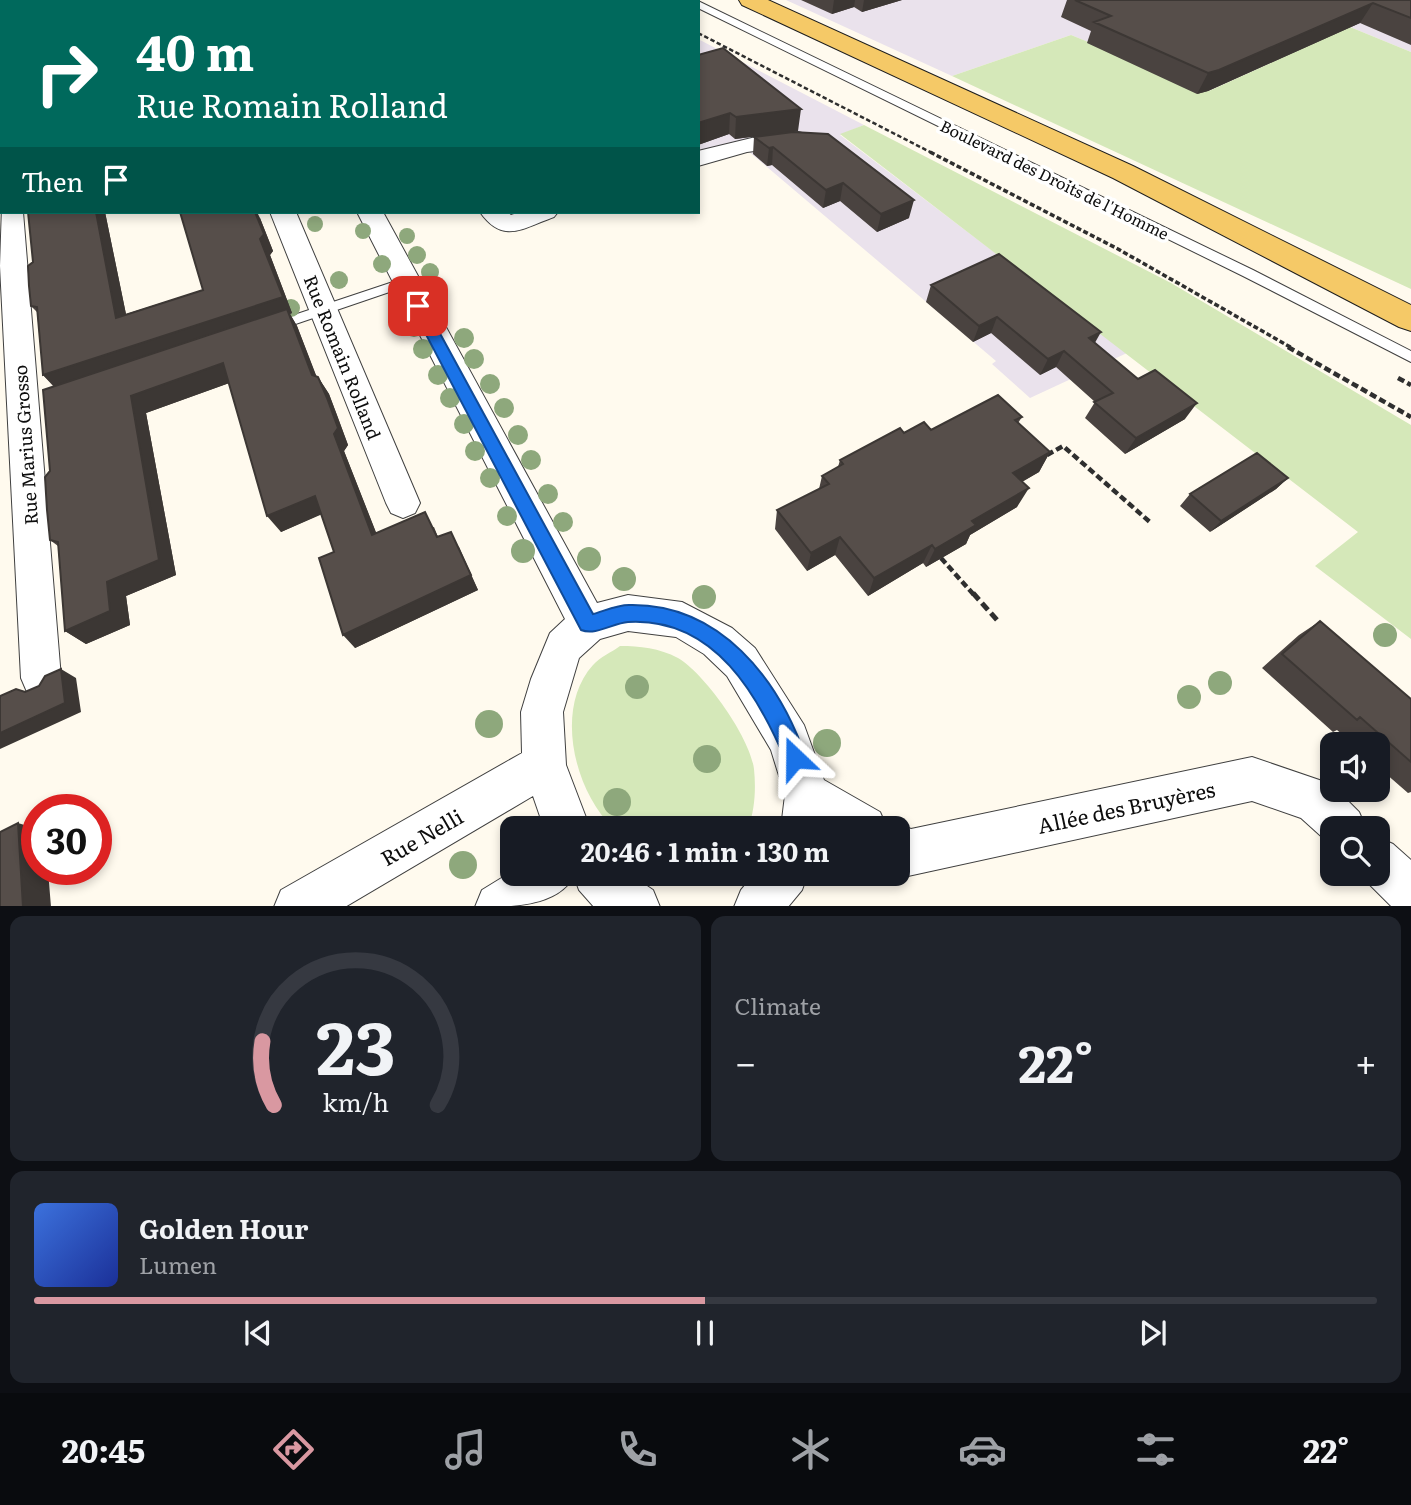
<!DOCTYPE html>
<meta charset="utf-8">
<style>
body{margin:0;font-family:Literata,serif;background:#20242c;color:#f1f3f6;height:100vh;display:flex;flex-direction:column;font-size:26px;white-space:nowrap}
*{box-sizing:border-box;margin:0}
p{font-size:23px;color:#9ea1a6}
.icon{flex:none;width:38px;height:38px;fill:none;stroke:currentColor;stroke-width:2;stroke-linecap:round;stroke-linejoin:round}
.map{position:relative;height:906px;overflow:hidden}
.details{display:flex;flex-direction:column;gap:10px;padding:10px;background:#0d0f14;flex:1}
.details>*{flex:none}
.hud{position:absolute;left:0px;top:0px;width:700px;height:214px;box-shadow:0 4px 10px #0003;background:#00695c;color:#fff;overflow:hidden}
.buttons{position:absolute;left:1320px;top:732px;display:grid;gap:14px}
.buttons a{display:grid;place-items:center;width:70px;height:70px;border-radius:14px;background:#171b24;box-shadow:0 4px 10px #0003;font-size:35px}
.speed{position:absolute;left:21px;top:794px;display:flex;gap:14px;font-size:35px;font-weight:700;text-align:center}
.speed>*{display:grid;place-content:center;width:91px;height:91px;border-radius:50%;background:#171b24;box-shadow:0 4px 10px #0003;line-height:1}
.speed .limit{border:10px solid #d22;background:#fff;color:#111}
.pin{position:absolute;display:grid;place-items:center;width:60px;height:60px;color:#fff;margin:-30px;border-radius:14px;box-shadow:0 4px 10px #0006}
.me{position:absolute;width:77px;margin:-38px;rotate:337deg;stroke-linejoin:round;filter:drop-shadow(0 0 5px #0008)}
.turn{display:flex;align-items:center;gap:24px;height:147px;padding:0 21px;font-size:32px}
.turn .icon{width:91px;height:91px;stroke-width:2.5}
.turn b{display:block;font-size:49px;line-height:60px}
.then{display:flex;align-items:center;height:66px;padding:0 21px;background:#0003;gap:14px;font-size:26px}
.big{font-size:52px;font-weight:700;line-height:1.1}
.details .tile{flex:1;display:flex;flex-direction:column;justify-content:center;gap:10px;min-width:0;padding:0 24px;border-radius:14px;background:#20242c}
.details .dial{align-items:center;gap:0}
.dial svg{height:182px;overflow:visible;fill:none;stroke:#363941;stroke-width:7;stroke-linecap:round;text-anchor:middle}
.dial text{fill:#f1f3f6;stroke:none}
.song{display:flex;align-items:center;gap:21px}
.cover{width:84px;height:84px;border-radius:10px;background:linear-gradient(135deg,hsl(220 70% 55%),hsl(230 70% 35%))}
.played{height:7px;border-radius:4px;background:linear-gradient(90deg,#d998a1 50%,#363941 50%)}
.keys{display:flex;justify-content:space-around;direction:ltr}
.heat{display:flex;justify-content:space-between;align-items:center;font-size:38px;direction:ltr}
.details .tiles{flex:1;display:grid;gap:10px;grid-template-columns:1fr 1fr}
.tile:last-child{grid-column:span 2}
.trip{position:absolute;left:500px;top:816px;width:410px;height:70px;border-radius:14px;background:#171b24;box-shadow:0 4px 10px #0003;font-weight:700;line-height:70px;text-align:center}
.tab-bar{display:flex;height:112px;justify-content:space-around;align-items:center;background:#090b0e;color:#9ea1a6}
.tab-bar .icon{width:49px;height:49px}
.tab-bar .on{color:#d998a1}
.tab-bar b{font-size:32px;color:#f1f3f6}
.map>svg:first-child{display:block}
</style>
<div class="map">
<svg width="1411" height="907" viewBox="0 0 1411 907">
<rect width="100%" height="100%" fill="#fffaee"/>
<path fill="#eae2ec" d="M786,0H1411V52L1350,27L1208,91L1071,35L952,76Z
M698,39L864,125L840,135L1127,353L1030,398L992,364L996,361L741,145L698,158Z"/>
<path fill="#d5e8b9" d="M1350,27L1411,52V289L952,76L1071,35L1209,91Z
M864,125L1171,283L1411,425V639L1315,566L1358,532L840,134Z
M620,646C640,646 659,648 678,658C705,674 750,737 754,769C756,788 755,810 748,828H613C574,790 554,708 593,665C600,657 612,652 620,646Z"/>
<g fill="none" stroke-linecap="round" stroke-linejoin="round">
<g stroke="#404040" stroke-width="2">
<path id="service" d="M698,1L1253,270L1411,351V362L1243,276L698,8Z
M405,278L412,282L410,285L275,331L268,326L270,323Z"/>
</g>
<g stroke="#404040" stroke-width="2">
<path id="minor" d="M0,0H8L10,2H2L0,10Z
M228,0H249L227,2Z
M0,101L2,102V116L0,115Z
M798,132L806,134L810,139L806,144L747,152L698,166V151L760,136Z
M2,206V212H23L61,678L55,692L41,698L27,692L21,678L0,266Z
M270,212H296L420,503L415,513L403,518L391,513L386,503Z
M357,212H383L597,603L628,595L682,602L732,628L755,648L804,725L824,780L880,812L887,828H781L785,795L771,750L727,676L704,654L676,637L628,631L600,639L579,658L563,712L566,765L590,828H544L533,796L345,907H274L281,890L522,753L521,712L531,679L550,633L565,619Z
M480,212H507L511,215L520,212H558L554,217C523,228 503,245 480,212Z
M1252,757L1331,784L1332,789H1336L1359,812L1366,828H1332V846L1301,818L1252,801L908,876L898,872V828H889L898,824L911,829Z
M1377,837L1393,844L1411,860V907H1392L1361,876L1359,873H1377Z
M513,871V873H628L653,890L660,907H594L579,890L574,876C557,907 511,907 475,907L482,890Z
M755,873H808L802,890L788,907H734L741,890Z"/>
</g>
<g stroke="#1e1e1e" stroke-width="2">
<path id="primary" d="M739,0H768L1133,166L1411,305V331L1399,327L1113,178L742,5Z"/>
</g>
<path stroke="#2f2f2f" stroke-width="2.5" stroke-dasharray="4.5 2.5" stroke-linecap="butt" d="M634,0L638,2
M667,0L671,2
M698,33L934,154"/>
<path stroke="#2f2f2f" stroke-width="3.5" stroke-dasharray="5 2.5" stroke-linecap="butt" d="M930,152L1118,249L1292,348"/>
<path stroke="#2f2f2f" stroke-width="4.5" stroke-dasharray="7 3.5" stroke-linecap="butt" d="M1288,347L1411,417
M1398,378L1411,385
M1047,455L1063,446L1151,523
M941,558L974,595"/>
<path stroke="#2f2f2f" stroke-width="5" stroke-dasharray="9 4.5" stroke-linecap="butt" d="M973,593L997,620"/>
<use href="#service" fill="#fff" fill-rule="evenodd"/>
<use href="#minor" fill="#fff" fill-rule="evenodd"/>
<use href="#primary" fill="#f5c967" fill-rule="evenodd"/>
<path stroke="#bb2839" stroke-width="2" d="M189,2L193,0"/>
</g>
<g fill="#8ea87c">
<circle cx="315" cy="224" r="8"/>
<circle cx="363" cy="231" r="8"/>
<circle cx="407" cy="236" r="8"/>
<circle cx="417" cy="255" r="9"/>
<circle cx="382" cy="264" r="9"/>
<circle cx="430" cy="272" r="9"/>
<circle cx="339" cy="280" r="9"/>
<circle cx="439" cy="292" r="9"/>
<circle cx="401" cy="302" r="9"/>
<circle cx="291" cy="308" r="9"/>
<circle cx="414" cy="327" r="10"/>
<circle cx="464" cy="338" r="10"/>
<circle cx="423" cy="349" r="10"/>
<circle cx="474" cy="359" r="10"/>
<circle cx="438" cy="375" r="10"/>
<circle cx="490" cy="384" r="10"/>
<circle cx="450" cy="398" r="10"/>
<circle cx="504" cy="408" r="10"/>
<circle cx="464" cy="424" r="10"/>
<circle cx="518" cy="435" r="10"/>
<circle cx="475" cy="451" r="10"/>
<circle cx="531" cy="460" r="10"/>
<circle cx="490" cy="478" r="10"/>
<circle cx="548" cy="494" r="10"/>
<circle cx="507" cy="516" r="10"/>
<circle cx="563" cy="522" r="10"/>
<circle cx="523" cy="551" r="12"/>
<circle cx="589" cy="559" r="12"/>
<circle cx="624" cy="579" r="12"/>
<circle cx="704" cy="597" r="12"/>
<circle cx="1385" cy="635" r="12"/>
<circle cx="1220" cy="683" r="12"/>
<circle cx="637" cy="687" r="12"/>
<circle cx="1189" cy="697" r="12"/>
<circle cx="489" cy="724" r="14"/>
<circle cx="827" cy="743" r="14"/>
<circle cx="707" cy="759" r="14"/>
<circle cx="617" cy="802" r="14"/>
<circle cx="463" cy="865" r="14"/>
</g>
<path fill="#4a4340" d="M801,0H902L862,12L854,7L832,14Z
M1067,0H1411V45L1360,23L1208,91L1197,94L1087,43L1091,31L1061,17Z
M698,55L798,131L735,139L729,134L698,145Z
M754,137L909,218L877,232L840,201L823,208L772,165L767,166L753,154Z
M105,212L126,314L203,290L260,218L273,251L270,255L292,313L290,314L297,326L316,376L318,377L329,394L337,415L348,445L344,451L376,533L434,527L438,537L459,547L478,590L355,648L334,552L321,514L281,532L229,383L146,413L176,575L126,596L130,625L86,644L65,631L58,546L50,540V471L54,387L43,375L37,312L31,306Z
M931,285L1095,343L1185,419L1125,454L1085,418L1095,402L1056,367L1040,375L991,333L973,342L926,302Z
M1022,417L1018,423L1050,452L1039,472L1022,482L1017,507L970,535L966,544L926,567L923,563L868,596L835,555L807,571L775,529L777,510L819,489L822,476L838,467L840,460L904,433Z
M1288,478L1276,489L1210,532L1180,506L1190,494Z
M1320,621L1411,699V792L1408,793L1377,766V744H1353L1337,730L1333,732L1262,668L1299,635Z"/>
<path fill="#3c3734" d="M589,0H632L633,2H589Z
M834,0H855L854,7L832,14Z
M864,0H902L862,12Z
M1373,3L1360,23L1208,91L1197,94L1208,73Z
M801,109L798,131L735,139L736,117Z
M730,113L729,134L698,145V123Z
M773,147L772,165L767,166L769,148Z
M843,183L840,201L823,208L826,190Z
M914,200L909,218L877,232L881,214Z
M96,212H105L130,334L116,318Z
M255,212H257L260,218L273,251L270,255L292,313L290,314L297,326L323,393L312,375L289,314L59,391L43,375L283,297L260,239Z
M997,317L991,333L973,342L979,326Z
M1101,332L1092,348L1089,338Z
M1064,351L1056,367L1040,375L1048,359Z
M223,363L235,381L146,413L176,575L126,596L130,625L86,644L65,631L107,582L131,396Z
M318,377L329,394L348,445L344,451L383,550L372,535L334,434Z
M1197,403L1185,419L1125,454L1136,438Z
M1050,452L1039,472L1002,493L1013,473Z
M1288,478L1276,489L1210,532L1221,521Z
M1029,488L1017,507L970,535L966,544L926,567L935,549L972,521Z
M315,496L327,512L281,532L267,516Z
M451,532L478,590L355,648L343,635Z
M840,537L835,555L807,571L811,553Z
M932,545L923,563L868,596L874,578Z
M61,669L76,678L81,712L0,749V733Z
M18,823L37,829V870H48L51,907H23Z"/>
<path fill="#564e4a" stroke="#3c3734" stroke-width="2" d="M298,0H596L598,2H299Z
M1075,0H1411V18L1373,3L1219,70L1208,73L1094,22L1111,16Z
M723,48L801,109L736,117L730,113L698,123V55Z
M793,132L828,134L914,200L881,214L843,183L826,190L773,147L769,148L754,137Z
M28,212H96L116,318L203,290L180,212H255L264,234L260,239L283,297L43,375L37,307L31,306L29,286L28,266L33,262Z
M999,254L1101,332L1089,338L1138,379L1155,370L1197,403L1136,438L1094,402L1113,393L1064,351L1048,359L997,317L979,326L931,285Z
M287,309L312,375L318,377L327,398L338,428L334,434L372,535L425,512L437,537L451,532L471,575L343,635L319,558L334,552L315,496L267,516L223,363L131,396L159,560L107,582L110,611L65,631L58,542L50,540L47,510L45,477L50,471L43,390Z
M998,395L1022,417L1015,420L1050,452L1013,473L1029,488L972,521L976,525L935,549L932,545L874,578L840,537L811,553L777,510L829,484L822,476L843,464L840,460L900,428L904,433L924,422L931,430Z
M1257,453L1288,478L1221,521L1190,494Z
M1320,621L1411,699V762L1360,717L1357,720L1282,654Z
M61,669L65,703L0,733V696L16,689L25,692L39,686L45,676Z
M18,823L23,907H0V832Z"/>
<path fill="#1a73e8" stroke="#114b97" stroke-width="2" d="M418,302L425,306L593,614C604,611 617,605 629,605C720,603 779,679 806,758L803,766L795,769L788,766C759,696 715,617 628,622C613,623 596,636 581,630L411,306Z"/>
<g text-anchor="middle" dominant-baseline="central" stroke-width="7" stroke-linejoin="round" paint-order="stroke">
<g font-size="16" fill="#0d0d0d" stroke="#fff">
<text transform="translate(1055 179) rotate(26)">Boulevard des Droits de l'Homme</text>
</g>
<g font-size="18" fill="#0d0d0d" stroke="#fff">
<text transform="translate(343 357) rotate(68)">Rue Romain Rolland</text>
<text transform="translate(25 445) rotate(-94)">Rue Marius Grosso</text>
</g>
<g font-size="21" fill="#0d0d0d" stroke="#fff">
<text transform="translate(1126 806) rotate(-12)">Allée des Bruyères</text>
<text transform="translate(421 836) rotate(-30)">Rue Nelli</text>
</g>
</g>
</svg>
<div class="buttons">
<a><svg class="icon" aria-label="sound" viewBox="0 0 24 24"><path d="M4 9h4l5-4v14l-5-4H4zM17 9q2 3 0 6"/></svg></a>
<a><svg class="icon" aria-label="search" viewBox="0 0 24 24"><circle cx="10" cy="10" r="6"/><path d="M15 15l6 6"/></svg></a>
</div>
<div class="speed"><div class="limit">30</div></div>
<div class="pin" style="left:418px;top:306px;background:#d93025"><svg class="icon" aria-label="arrive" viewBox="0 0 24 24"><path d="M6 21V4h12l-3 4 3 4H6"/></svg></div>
<svg class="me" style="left:795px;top:758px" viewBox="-20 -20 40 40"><path d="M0-17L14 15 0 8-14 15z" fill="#1a73e8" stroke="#fff" stroke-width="4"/></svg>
<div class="trip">20:46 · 1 min · 130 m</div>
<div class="hud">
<div class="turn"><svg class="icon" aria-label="right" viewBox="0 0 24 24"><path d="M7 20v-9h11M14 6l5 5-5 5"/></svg><div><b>40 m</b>Rue Romain Rolland</div></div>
<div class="then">Then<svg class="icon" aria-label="arrive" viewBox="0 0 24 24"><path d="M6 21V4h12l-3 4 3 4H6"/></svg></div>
</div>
</div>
<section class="details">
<div class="tiles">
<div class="tile dial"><svg viewBox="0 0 100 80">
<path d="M14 69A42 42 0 1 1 86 69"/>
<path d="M14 69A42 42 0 0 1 9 41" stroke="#d998a1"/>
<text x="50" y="56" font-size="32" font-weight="700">23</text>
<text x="50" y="72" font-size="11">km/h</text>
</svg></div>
<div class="tile"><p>Climate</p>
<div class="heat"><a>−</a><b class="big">22°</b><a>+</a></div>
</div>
<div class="tile">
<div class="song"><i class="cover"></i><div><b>Golden Hour</b><p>Lumen</p></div></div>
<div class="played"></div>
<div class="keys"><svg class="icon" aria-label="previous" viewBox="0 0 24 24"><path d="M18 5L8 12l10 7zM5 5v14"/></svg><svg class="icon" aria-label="pause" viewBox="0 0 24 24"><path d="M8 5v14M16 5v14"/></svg><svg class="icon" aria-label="next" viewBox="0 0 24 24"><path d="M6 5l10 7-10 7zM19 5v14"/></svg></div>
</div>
</div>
</section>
<nav class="tab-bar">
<b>20:45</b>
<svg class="icon on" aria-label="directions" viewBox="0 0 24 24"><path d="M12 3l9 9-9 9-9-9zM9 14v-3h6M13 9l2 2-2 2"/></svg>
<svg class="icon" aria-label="music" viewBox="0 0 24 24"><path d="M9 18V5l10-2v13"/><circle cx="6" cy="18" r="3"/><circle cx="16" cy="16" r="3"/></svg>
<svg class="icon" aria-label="phone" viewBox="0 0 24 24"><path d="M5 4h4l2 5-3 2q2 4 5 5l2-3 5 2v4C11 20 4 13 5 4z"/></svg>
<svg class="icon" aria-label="climate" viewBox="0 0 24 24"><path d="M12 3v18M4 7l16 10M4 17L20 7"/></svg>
<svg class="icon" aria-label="car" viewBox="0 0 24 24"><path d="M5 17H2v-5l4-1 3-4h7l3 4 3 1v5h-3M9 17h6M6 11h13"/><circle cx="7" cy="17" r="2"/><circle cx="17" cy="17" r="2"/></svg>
<svg class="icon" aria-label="filters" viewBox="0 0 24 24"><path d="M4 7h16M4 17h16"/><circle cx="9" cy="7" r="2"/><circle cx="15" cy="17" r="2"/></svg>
<b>22°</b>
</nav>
